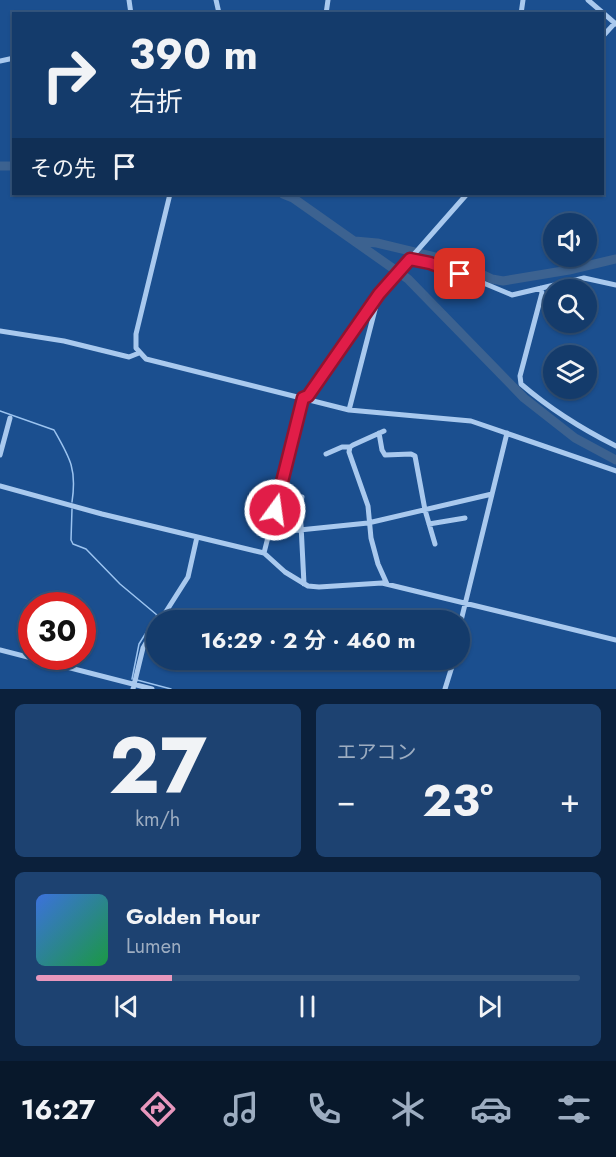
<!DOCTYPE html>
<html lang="ja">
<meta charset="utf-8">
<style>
body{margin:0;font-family:Jost,"Noto Sans JP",sans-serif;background:#1d4271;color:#f1f3f6;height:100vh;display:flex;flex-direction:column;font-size:22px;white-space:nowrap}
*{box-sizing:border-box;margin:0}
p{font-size:20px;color:#9dadc1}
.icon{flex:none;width:33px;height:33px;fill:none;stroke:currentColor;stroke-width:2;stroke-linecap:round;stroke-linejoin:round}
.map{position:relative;height:689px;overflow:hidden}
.side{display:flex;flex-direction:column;gap:15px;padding:15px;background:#0b203b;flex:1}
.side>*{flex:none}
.top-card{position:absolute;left:12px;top:12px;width:592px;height:183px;border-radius:0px;box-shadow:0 2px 4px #0004,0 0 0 2px #33557e;background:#143b6b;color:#f1f3f6;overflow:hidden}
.controls{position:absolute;left:543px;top:213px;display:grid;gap:12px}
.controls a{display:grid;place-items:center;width:54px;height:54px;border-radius:50%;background:#143b6b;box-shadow:0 2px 4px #0004,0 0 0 2px #33557e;font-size:30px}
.speed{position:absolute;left:18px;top:592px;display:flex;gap:12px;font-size:30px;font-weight:700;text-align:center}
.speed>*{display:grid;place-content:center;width:78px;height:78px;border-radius:50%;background:#143b6b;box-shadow:0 2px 4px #0004,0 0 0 2px #33557e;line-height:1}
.speed .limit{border:9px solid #d22;background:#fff;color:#111}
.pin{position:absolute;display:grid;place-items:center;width:51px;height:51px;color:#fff;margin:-26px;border-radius:12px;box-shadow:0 3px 9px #0006}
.me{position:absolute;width:66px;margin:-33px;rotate:14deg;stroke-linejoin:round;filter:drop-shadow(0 0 4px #0008)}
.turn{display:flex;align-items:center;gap:21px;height:126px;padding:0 18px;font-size:27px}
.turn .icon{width:78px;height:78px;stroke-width:2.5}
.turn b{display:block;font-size:42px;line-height:51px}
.then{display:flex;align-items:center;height:57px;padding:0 18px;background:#0003;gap:12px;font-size:22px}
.big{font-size:45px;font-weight:700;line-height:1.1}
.side .widget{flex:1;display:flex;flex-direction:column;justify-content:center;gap:9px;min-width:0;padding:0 21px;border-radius:9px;background:#1d4271}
.side .dial{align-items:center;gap:0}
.dial b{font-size:78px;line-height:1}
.song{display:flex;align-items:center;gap:18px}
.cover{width:72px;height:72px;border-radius:9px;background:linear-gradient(135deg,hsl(220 70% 55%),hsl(140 70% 35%))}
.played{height:6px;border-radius:3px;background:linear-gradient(90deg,#e797bd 25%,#33557e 25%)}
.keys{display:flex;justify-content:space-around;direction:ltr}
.heat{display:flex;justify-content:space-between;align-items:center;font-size:33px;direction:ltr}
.side .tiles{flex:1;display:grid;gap:15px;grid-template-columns:1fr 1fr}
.widget:last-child{grid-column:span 2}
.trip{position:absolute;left:146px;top:610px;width:324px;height:60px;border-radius:30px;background:#143b6b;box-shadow:0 2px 4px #0004,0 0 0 2px #33557e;font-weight:700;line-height:60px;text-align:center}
.dock{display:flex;height:96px;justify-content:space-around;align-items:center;background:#08182b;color:#9dadc1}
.dock .icon{width:42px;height:42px}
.dock .selected{color:#e797bd}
.dock b{font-size:27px;color:#f1f3f6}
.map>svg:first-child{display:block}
</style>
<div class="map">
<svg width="616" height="689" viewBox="0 0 616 689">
<rect width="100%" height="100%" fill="#1b4f8f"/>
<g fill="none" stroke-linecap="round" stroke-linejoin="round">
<path stroke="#9cc4f0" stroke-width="1.5" d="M0,411L54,430C70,458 77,469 72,502
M72,509L71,540L73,544L86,549L120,584L157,615L139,644L132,679
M137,680L171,689"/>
<path stroke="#3c6290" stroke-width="9" d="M0,166H14
M283,194L293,198L408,279L524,398L575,438L616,460
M355,241L377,243L456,262L492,279L503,281L569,270L616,259"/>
<path stroke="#a9c9ee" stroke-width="5" d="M129,0L131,14
M216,0L219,13
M588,0L616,24
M208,14L218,11L224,14
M326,14L328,0
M521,14L523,0
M603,36L615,23
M0,61L14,58
M170,194L136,334V348L146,359L349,410L471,421L616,471
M410,259L445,267L512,295L584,278L616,285
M541,288L542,293L520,376L521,384C550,409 582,429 616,446
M0,331L64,341L129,357L139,353
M349,410L378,298
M384,431L353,445L350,447L349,452L368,506L371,538L378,564L387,584
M379,433L382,450L385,455L411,454L415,456L425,510L435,544
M326,454L342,447H350
M0,455L10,418
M0,486L102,514L264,553L285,572L308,586L319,587L382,583L616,640
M302,497L300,505L304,584
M429,524L465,518
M270,533L368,523L492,494
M264,553L303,398L308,396L379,294L467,194
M160,621L188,577L197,537
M459,629L507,433
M0,650L152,689
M133,689L143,648L156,626
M445,689L454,660"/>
</g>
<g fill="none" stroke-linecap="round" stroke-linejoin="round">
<g stroke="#92132f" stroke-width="15">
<path id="route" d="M275,510L303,398L308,396L379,294L410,259L430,263L460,274"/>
</g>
<use href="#route" stroke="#e11d48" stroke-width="10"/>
</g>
</svg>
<div class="controls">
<a><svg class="icon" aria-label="sound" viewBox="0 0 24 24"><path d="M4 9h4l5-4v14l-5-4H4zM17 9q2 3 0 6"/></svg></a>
<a><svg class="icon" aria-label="search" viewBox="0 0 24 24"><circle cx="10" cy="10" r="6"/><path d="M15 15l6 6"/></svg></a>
<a><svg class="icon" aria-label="layers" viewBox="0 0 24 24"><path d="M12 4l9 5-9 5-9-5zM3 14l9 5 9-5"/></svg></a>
</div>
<div class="speed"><div class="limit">30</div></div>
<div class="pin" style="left:460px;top:274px;background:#d93025"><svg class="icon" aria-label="arrive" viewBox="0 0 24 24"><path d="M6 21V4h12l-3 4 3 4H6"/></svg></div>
<svg class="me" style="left:275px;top:510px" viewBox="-20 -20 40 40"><circle r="17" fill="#e11d48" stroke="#fff" stroke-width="3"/><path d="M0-11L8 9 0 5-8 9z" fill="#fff"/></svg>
<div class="trip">16:29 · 2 分 · 460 m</div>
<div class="top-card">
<div class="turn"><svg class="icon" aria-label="right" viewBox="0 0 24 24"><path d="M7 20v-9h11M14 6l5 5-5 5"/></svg><div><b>390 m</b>右折</div></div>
<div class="then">その先<svg class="icon" aria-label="arrive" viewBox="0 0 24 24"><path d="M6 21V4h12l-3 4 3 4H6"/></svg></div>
</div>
</div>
<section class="side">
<div class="tiles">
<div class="widget dial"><b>27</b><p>km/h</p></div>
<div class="widget"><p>エアコン</p>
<div class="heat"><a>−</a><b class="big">23°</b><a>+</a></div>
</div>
<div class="widget">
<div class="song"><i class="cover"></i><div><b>Golden Hour</b><p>Lumen</p></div></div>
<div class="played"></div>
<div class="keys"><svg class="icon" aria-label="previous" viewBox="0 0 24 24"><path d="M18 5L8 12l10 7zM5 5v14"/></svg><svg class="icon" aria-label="pause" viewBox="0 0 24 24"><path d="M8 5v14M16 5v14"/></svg><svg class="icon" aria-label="next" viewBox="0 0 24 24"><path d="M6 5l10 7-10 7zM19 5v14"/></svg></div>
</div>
</div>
</section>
<nav class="dock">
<b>16:27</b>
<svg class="icon selected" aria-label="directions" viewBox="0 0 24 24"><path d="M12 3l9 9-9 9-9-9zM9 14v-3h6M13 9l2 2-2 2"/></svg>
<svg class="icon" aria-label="music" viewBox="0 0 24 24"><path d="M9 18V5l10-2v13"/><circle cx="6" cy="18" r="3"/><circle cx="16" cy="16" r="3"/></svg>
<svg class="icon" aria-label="phone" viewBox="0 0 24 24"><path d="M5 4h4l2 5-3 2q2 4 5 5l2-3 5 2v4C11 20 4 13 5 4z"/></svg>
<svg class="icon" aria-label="climate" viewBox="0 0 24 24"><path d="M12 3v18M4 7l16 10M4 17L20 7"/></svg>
<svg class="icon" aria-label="car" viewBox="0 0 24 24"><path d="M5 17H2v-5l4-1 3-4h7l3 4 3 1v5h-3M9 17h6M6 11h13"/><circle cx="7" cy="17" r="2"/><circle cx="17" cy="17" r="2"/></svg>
<svg class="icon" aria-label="filters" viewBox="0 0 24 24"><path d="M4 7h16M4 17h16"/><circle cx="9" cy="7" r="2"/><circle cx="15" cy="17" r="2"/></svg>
</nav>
